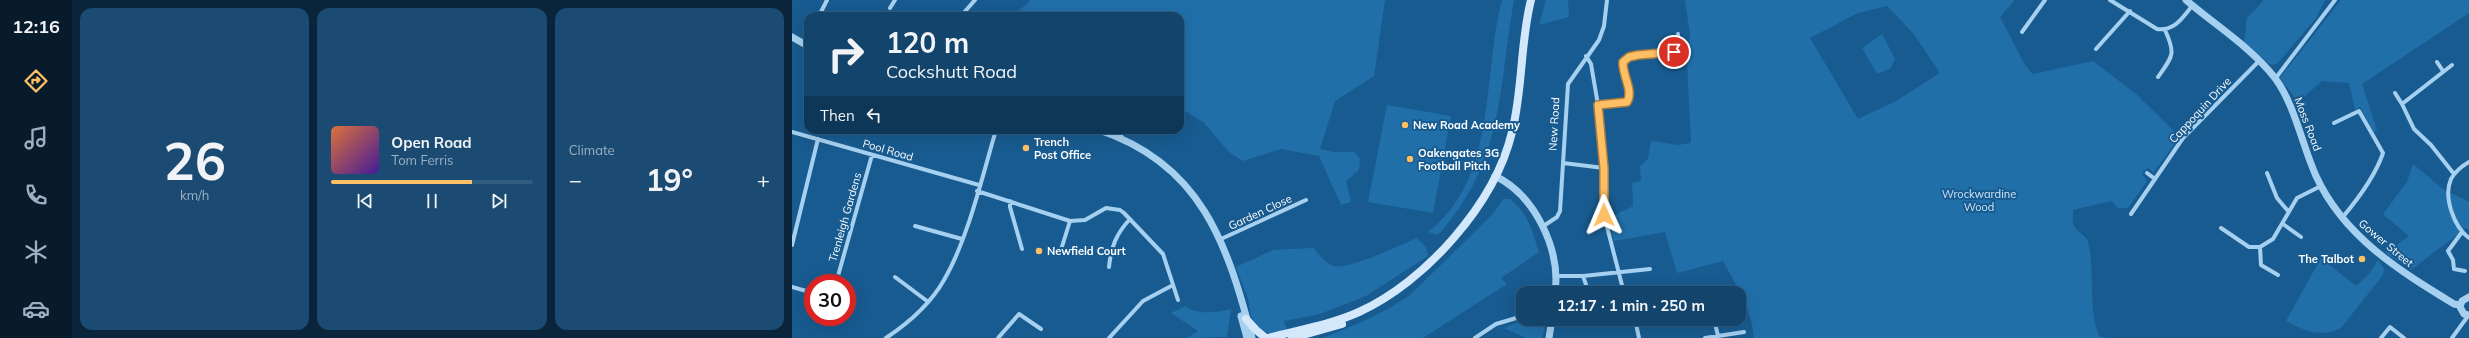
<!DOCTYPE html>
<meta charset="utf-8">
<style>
body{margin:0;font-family:Mulish,sans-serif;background:#1b4b72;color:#f1f3f6;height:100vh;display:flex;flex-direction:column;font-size:15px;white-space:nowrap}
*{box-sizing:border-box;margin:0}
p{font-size:13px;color:#9cb0c2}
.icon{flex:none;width:22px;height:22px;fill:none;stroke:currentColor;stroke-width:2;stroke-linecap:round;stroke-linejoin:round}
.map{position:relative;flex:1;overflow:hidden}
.panel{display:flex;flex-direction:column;gap:8px;padding:8px;background:#0a253b;width:720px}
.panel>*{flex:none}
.hud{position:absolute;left:12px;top:12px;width:380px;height:122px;border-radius:12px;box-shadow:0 4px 16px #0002,0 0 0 1px #315c7f;background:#12446c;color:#f1f3f6;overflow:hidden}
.speed{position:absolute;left:12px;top:274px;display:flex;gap:8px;font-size:20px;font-weight:700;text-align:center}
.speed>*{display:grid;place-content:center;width:52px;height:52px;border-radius:50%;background:#12446c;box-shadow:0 4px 16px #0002,0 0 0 1px #315c7f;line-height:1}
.speed .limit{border:6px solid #d22;background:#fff;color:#111}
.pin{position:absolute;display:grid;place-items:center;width:34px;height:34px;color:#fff;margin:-17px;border:2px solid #fff;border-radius:50%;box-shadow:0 1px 4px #0007}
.me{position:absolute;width:44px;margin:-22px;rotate:359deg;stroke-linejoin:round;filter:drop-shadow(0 0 3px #0008)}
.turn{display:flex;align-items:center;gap:14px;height:84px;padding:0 16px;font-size:18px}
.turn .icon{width:52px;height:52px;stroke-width:2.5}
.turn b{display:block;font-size:28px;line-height:34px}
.then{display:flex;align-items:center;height:38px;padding:0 16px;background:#0003;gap:8px;font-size:15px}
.big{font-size:30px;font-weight:700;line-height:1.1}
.panel .card{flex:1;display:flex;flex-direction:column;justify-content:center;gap:6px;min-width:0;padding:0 14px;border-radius:12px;background:#1b4b72}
.panel .dial{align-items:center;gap:0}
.dial b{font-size:52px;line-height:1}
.song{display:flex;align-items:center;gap:12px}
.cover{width:48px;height:48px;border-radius:6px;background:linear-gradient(135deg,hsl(20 70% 55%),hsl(260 70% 35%))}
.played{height:4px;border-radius:2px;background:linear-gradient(90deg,#ffbf64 70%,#315c7f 70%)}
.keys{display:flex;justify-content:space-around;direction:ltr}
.heat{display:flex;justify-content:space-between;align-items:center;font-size:22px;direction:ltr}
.panel .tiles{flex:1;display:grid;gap:8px;grid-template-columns:repeat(3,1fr)}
.trip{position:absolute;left:724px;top:286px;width:230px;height:40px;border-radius:12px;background:#12446c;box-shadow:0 4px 16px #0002,0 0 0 1px #315c7f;font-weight:700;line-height:40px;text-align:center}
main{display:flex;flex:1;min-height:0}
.menu{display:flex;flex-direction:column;width:72px;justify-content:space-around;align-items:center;background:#071b2b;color:#9cb0c2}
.menu .icon{width:28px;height:28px}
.menu .active{color:#ffbf64}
.menu b{font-size:18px;color:#f1f3f6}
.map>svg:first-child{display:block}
</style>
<main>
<nav class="menu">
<b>12:16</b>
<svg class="icon active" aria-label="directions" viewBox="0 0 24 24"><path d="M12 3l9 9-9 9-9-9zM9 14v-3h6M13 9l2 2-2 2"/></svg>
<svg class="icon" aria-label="music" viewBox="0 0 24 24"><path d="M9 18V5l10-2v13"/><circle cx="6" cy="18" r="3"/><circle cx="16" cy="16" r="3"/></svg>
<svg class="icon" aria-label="phone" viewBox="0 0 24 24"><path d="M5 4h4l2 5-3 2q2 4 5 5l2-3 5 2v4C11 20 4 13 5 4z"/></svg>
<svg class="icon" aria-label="climate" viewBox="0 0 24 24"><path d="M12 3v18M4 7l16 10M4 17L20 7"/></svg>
<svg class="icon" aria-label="car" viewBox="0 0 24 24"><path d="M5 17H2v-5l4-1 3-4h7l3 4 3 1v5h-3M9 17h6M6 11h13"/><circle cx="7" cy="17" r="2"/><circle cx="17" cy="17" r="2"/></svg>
</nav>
<section class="panel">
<div class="tiles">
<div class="card dial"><b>26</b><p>km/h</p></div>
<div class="card">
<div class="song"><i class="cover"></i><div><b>Open Road</b><p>Tom Ferris</p></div></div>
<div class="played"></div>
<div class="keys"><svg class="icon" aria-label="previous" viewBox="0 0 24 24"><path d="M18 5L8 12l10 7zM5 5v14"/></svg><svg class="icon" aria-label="pause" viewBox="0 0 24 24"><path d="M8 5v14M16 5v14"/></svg><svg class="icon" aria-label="next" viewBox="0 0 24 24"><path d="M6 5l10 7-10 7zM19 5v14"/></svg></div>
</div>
<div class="card"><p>Climate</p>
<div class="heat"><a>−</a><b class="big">19°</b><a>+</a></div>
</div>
</div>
</section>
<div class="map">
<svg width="1677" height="338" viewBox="0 0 1677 338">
<rect width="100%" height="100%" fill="#185b90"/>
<path fill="#216fa9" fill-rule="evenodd" d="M239,0H593L582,76L543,101L528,149L542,152H562L568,159L567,170L554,181L559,202L549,205L527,156L489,149L451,161L438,153L411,122L388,108V16H221Z
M710,0H722C706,91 712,162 646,235L636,232C706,178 690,76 710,0Z
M754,0H776L777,17L747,25Z
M893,0H1223L1208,17L1233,65L1241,74L1301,61L1344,94L1388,137L1361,173L1356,167L1350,174L1355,181L1336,208H1326L1319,201L1281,210C1281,215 1280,222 1282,226C1285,232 1294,235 1296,242C1304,274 1295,305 1307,336L1314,338H962C960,310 944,285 931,261L885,273L873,232L822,241L817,218L841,206L840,183L849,181L848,166L856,159L859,141L886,145L899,143L895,61L898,35ZM1095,6L1121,33L1148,73L1104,101L1066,119L1018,38L1066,13Z
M1472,0H1533L1524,18L1485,64L1479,65L1452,43L1455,18Z
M1549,0H1677V13L1570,84L1585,130L1582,132L1568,107L1563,110L1557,83L1530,81L1506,102L1488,78Z
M1090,34L1103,59L1099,68L1085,74L1070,48Z
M595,105L659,116L641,213L576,202Z
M1621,164L1651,189L1677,202V230L1674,228L1619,270L1593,253L1617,236L1591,214L1615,182Z
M711,199H718C736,213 740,231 747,252L709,278L715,284L631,338H530C561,326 591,314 618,295L701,214Z
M625,238L634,247L636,256L574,296L528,314L492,321L495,330L478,333L467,329L459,316L456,298L444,267L481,250L521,248C527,254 534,264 542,266C557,270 608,245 625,238Z
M1529,258L1564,286L1577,274L1586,260L1592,269L1591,275L1549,328C1529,338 1513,331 1494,321Z
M393,306C405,315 424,313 439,309L435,337L395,338L406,331L379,313Z
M726,322L753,328L750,338H734L712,328Z"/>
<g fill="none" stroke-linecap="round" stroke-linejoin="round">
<path stroke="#a6d0ef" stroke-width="4" d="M1318,0L1365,29C1383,31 1390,18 1400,6
M98,8L103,0
M27,16L35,0
M169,16L183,0
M1230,32L1253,0
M1304,49L1338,11
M794,56L799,64L806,105L812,168V215L832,293
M1645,62L1651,71
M1660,65L1610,104L1622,129L1639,145L1662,174
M1366,77C1381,56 1384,54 1373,30
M1483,79L1543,0
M1603,93L1610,104
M806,105L835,103C842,91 830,75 831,62C846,51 865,57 882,52L886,48V34
M1542,123L1567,111L1591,153C1583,177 1566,199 1550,218
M0,132L187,185
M328,137L332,130
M1677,162C1670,166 1663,172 1659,179C1651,197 1662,227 1677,238
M771,163L812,168
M1355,173L1363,179
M1475,173L1485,198L1496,211
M185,191L278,221L293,220L314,208L328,210L332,213L371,254L386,300
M218,201V207L230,249
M1339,214L1391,138L1467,61
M1491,224L1509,237
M123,226L170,239
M750,227L765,217L768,211L776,84L807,40L812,26L815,0
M1429,228L1457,247H1468L1481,239L1505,198L1529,186
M1670,232L1656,251L1661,260L1662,269L1673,271
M429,239L514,200
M0,245L26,139
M1468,247L1469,265L1486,275
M268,253L278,221
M317,267C319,247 324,234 338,219
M764,276H791L858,269
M791,276L797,293
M103,277L135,301
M44,283L80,155
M0,287L21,293
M916,292V293
M732,319L759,326
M843,319L847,338
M922,319L926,336
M94,338C115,324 139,303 152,280C176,239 190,177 204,130
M206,338L227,314L249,329
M317,338L351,301L381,285
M683,338L704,324L731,316
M913,338L952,332
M1589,338L1598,327L1612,338
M1660,338L1676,316"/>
<path stroke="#a6d0ef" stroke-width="7" d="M1394,0C1423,25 1460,48 1483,78C1503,105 1510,145 1524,176C1552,237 1608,271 1662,304L1668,305
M0,37L16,46
M307,130C409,164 435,243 460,338
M703,176C743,195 769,250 763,293
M1677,297L1670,301L1668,307L1672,314L1677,315
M449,316L455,338
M757,338L760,319"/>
<path stroke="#d3e9fb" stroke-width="8" d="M454,319L464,330L474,338
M476,338C506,330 538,325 567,312C633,282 703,204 720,132C731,89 728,43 739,0
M500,338L550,324"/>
</g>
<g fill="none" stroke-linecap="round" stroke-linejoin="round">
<g stroke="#a67c41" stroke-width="10">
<path id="route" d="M812,215V168L806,105L835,102C842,91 830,75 831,62L837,57L846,55L882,52"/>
</g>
<use href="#route" stroke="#ffbf64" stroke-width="7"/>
</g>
<g fill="#ffbf64" stroke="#185b90" stroke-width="1.5">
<circle cx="613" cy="125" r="4"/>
<circle cx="234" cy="148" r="4"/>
<circle cx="618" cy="159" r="4"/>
<circle cx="247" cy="251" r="4"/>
<circle cx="1570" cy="259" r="4"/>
</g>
<g text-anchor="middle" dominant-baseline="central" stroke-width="4" stroke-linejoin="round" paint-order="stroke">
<g font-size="11" fill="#fff" stroke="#185b90">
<text transform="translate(1408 110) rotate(-47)">Cappoquin Drive</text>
<text transform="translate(762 124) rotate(-87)">New Road</text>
<text transform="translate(1516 124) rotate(69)">Moss Road</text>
<text transform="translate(96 150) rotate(16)">Pool Road</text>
<text transform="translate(468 212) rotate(-25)">Garden Close</text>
<text transform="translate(53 217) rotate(-74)">Trenleigh Gardens</text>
<text transform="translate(1594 243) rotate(40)">Gower Street</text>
</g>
<g font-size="11" font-weight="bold" fill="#fff" stroke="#185b90" text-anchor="start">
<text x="621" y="125">New Road Academy</text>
<text x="242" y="142">Trench<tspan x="242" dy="13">Post Office</tspan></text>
<text x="626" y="153">Oakengates 3G<tspan x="626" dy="13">Football Pitch</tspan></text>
<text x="255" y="251">Newfield Court</text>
<text x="1562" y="259" text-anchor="end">The Talbot</text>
</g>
<g font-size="11" fill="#cce7fb" stroke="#185b90">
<text x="1187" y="194">Wrockwardine<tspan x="1187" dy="13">Wood</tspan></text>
</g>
</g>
</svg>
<div class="speed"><div class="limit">30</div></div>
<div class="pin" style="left:882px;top:52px;background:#d93025"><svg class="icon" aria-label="arrive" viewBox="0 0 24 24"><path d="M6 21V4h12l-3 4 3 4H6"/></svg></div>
<svg class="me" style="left:812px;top:215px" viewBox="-20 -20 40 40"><path d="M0-17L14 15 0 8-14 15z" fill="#ffbf64" stroke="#fff" stroke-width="4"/></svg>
<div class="trip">12:17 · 1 min · 250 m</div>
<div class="hud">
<div class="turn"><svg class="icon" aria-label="right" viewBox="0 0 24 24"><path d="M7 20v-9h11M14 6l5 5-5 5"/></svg><div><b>120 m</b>Cockshutt Road</div></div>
<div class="then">Then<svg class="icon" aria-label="left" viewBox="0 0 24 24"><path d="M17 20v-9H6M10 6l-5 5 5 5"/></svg></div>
</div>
</div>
</main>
